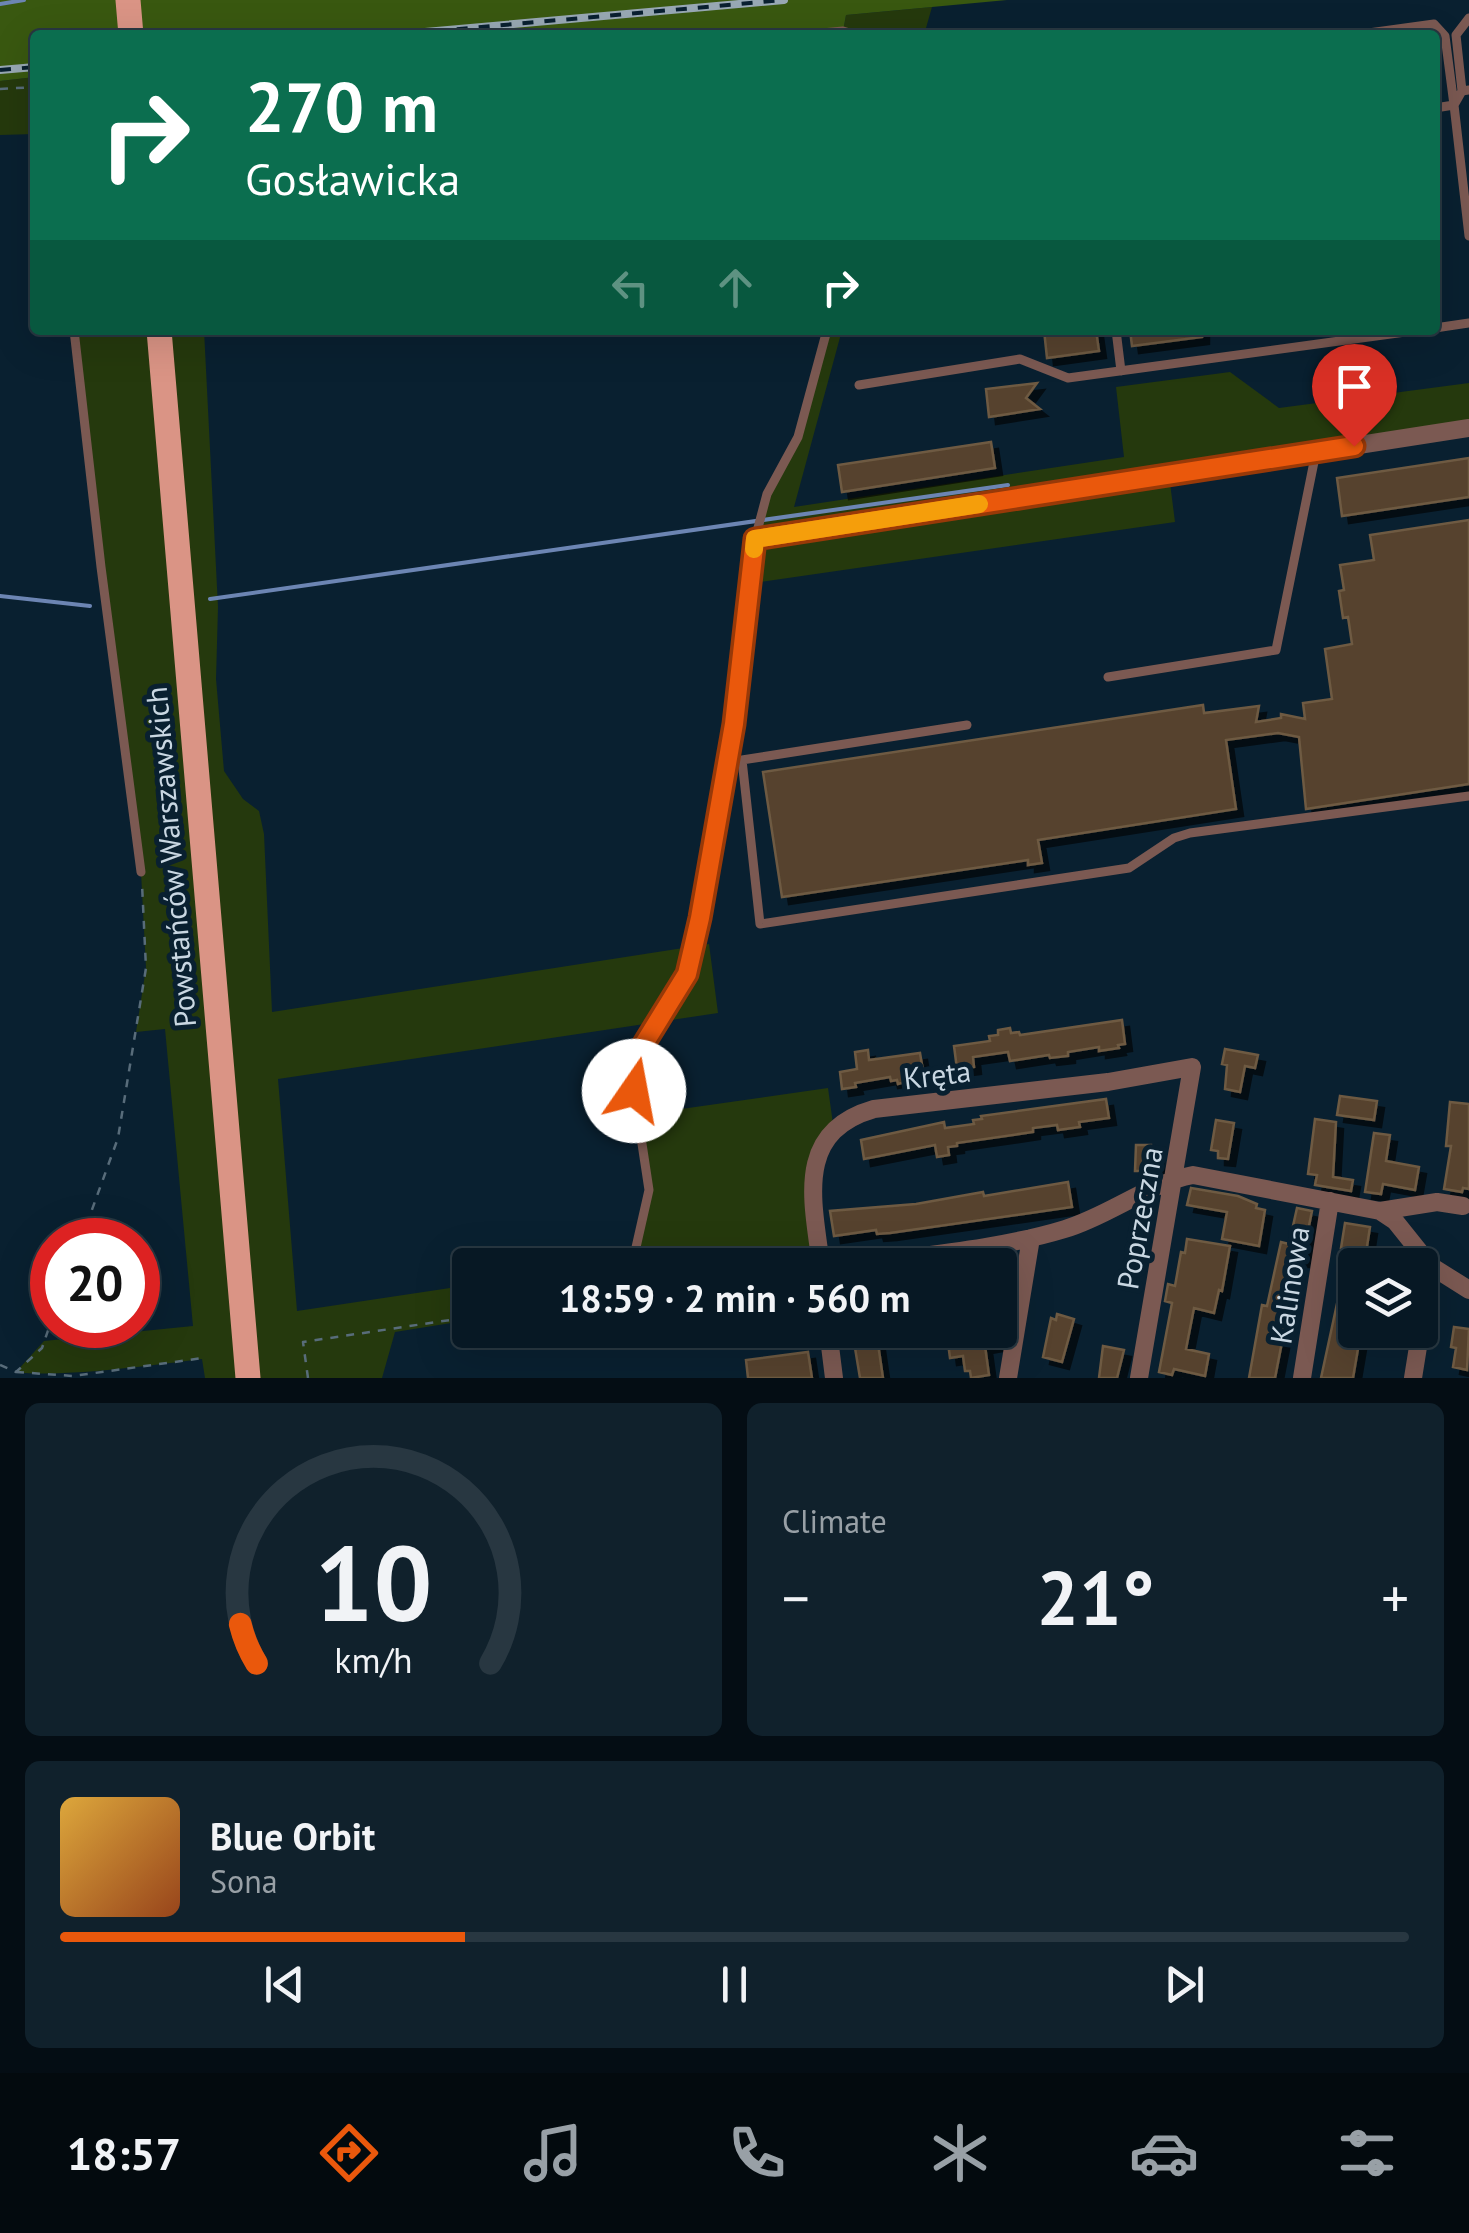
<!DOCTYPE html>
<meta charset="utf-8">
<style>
body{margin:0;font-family:"PT Sans",sans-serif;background:#10212c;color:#f1f3f6;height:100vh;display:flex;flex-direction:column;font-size:38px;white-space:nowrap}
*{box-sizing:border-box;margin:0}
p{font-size:32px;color:#98a0a6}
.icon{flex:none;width:55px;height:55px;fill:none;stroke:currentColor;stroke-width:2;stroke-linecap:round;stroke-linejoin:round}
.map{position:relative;height:1378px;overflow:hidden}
.panel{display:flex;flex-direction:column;gap:25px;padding:25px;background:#040d14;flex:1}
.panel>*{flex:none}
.guide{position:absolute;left:30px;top:30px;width:1410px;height:305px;border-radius:10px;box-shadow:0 10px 40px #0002,0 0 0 2px #283741;background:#0b6e4f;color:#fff;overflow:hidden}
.fabs{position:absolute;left:1338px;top:1248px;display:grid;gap:20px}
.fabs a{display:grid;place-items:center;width:100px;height:100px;border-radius:10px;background:#071824;box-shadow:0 10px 40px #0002,0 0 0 2px #283741;font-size:50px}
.speed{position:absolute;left:30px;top:1218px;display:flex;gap:20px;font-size:50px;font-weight:700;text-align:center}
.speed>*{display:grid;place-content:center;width:130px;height:130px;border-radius:50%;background:#071824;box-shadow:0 10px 40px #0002,0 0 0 2px #283741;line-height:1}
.speed .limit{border:15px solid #d22;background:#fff;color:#111}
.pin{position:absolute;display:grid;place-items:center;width:85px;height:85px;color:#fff;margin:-102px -42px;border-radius:50% 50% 50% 0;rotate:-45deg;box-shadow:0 0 10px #0007}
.pin .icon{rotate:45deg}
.me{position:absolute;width:110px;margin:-55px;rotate:12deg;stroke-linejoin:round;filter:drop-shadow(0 0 8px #0008)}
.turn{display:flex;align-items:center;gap:35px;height:210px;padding:0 50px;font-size:45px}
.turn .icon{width:130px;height:130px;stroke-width:2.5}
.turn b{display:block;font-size:70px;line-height:85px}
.lanes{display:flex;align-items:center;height:95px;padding:0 50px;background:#0003;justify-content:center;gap:50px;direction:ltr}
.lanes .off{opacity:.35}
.big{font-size:75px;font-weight:800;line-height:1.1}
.panel .tile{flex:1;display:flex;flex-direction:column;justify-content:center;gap:15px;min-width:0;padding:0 35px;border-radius:15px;background:#10212c}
.panel .dial{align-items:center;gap:0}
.dial svg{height:260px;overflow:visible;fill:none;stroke:#283741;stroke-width:7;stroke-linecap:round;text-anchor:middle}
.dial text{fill:#f1f3f6;stroke:none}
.song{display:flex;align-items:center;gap:30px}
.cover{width:120px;height:120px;border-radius:15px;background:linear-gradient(135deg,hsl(40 70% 55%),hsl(20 70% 35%))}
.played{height:10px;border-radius:5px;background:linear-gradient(90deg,#ea580c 30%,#283741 30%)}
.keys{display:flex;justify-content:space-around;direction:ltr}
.heat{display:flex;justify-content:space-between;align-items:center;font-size:55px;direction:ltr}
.panel .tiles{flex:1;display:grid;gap:25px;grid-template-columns:1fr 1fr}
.tile:last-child{grid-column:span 2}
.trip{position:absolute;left:452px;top:1248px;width:565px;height:100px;border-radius:10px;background:#071824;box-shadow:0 10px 40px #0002,0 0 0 2px #283741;font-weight:800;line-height:100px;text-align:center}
.tab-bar{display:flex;height:160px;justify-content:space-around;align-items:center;background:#030a0e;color:#98a0a6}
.tab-bar .icon{width:70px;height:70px}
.tab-bar .active{color:#ea580c}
.tab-bar b{font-size:45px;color:#f1f3f6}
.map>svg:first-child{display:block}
</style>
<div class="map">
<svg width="1469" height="1378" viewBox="0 0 1469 1378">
<defs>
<filter id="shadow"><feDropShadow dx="7" dy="7" stdDeviation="0" flood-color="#0009"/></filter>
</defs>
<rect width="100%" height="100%" fill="#092030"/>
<path fill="#25390d" d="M932,7L924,35H856L843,31L846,15Z
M35,77V134L0,135V81Z
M74,330H204L218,607L216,679L224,771L243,799L259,811L264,834L272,1012L709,944L718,1013L278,1079L297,1311L470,1285V1320L395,1332L382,1378H205L202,1359C155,1365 59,1378 16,1372L44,1341L193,1326L165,1029L136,1032L146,968L141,872Z
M827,330H842L794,507L1124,457L1116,387L1230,372L1279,408L1469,383V428L1169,475L1175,522L747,584L767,494L798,437Z
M828,1088L834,1131L821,1146V1265H605L633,1261L649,1190L639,1115Z"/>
<path fill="#395810" d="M0,0H1007L846,15L843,31L801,35H35V77L0,81Z"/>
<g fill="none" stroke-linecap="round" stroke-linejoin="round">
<path stroke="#6c85b3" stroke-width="4" d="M0,4L24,0
M0,596L90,606
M210,599L1008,485"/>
</g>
<path fill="#56432d" stroke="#6e5a43" stroke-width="2.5" filter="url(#shadow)" d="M1044,330H1096L1099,351L1047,358Z
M1130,330H1202V337L1132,346Z
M1037,383L1026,398L1040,409L989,417L986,389Z
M991,442L995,468L842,492L838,465Z
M1469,458V497L1342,516L1337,478Z
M1469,520V784L1306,809L1299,737L1278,733L1226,740L1236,809L1038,840L1042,863L1028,865V860L782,897L763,772L1203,705L1204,713L1259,706L1256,722L1281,718V714L1305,719L1303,703L1332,699L1325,649L1352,644L1348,617L1343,618L1339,591L1344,590L1340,565L1374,560L1370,535Z
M1122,1020L1125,1044L1118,1045L1119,1048L1099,1051V1047L1068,1052V1056L1050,1058L1049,1055L1010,1061L1008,1052L973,1057L974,1067L957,1069L954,1046L990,1041L989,1036L998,1035V1030L1010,1028L1011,1033L1019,1032L1020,1035Z
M1225,1049L1258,1055L1255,1068L1245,1066L1240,1092L1225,1089L1227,1065L1222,1064Z
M868,1050L869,1060L920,1053L924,1077L898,1084L897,1080L891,1081L890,1077L855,1083L856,1087L842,1089L840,1072L857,1069L855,1052Z
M1340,1096L1377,1101L1374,1120L1337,1115Z
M1106,1099L1109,1118L1079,1122L1080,1127L1058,1130L1057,1125L1033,1128V1132L957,1143V1146L948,1147L949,1155L937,1157L935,1145L864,1159L861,1140L944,1122L945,1128L974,1124L973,1120L982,1119L981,1116Z
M1450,1102L1469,1104V1189L1463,1188L1462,1192L1444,1189L1451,1146H1446Z
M1315,1119L1336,1122L1333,1177L1353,1180L1351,1191L1315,1185L1317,1175L1308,1174Z
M1216,1120L1234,1123L1228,1159L1218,1158V1151L1211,1150Z
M1374,1133L1390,1135L1386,1161L1419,1167L1415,1190L1383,1184L1381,1194L1365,1192Z
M1136,1145H1151V1149L1157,1150V1171H1135Z
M1068,1182L1072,1207L890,1233L877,1234L876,1230L834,1236L830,1211L916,1204L983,1192L984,1196Z
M1191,1188L1238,1196L1257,1204L1256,1208L1265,1210L1259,1246L1222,1239L1227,1212L1187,1205Z
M1297,1208L1312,1211L1302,1260H1298L1275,1378H1249L1262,1305L1267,1306L1281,1242L1289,1244Z
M1345,1223L1370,1227L1366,1253L1341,1248Z
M1187,1239L1230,1246L1222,1291L1219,1290L1214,1313L1194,1308L1186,1349L1209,1354L1205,1376L1174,1369L1172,1375L1159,1372L1172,1303L1165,1301L1168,1284L1175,1286L1181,1252L1185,1253Z
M1343,1276L1355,1278V1336L1360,1337L1353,1378H1321Z
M1057,1314L1074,1319L1062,1362L1043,1357L1051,1318L1056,1320Z
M1454,1327L1469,1329L1467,1370L1453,1367L1456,1348L1451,1347Z
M865,1330H876L883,1378H860L854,1342L867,1341Z
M975,1330H994L996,1344L985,1346L989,1375L971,1378L970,1371H965L963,1356L950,1358L948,1343L977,1339Z
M1103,1346L1124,1350L1117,1378H1099Z
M808,1352L812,1378H748L746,1360Z"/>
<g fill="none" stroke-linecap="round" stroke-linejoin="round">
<path stroke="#586c7a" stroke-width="2.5" stroke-dasharray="8 8" stroke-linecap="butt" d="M0,89L35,87
M81,1240L118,1138L146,968L142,884
M0,1365L16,1372L42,1348L52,1319
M16,1372L73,1376L203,1358
M308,1378L303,1342L470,1317"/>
<path stroke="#7b5952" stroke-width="9" d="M801,35L843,31L856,35
M1354,35L1434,24L1445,36L1454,105L1462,91L1469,90
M1462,91L1456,35L1469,18
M1435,108L1454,105L1469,236
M1435,328L1469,323
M74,330L101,567L141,872
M1116,330L1121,371
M859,385L1020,359L1068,378L1420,330
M1108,677L1276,650L1316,452
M967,725L742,760L760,924L1129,868L1174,838L1190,833L1469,796
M632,1265L649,1190L634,1091V1060L687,975L734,724L747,584L755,539L767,494L798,437L827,330"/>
<path stroke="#7b5952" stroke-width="18" d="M755,539L1469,428
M1380,1211L1437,1202L1463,1206
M821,1265C813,1201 794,1132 874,1109L1108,1082L1192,1067L1139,1378
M850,1265C921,1255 996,1250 1065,1229C1109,1216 1147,1184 1193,1175L1380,1211L1395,1221L1431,1266L1469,1290
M828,1330L834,1378
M1008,1378L1031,1238
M1302,1378L1330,1201
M1413,1378L1431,1266"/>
<path stroke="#da9485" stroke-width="25" d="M128,0L131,35
M159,330L248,1378"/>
<g stroke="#98a8b4" stroke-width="8">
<path id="rail" d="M391,35L784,0
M0,70L35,67"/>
</g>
<use href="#rail" stroke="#092030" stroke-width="4" stroke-dasharray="11" stroke-linecap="butt"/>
</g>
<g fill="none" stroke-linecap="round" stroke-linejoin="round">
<g stroke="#983908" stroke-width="25">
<path id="route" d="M634,1091V1060L687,974L700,918L734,724L755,539L1354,446"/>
</g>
<use href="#route" stroke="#ea580c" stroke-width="18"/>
<path stroke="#f59e0b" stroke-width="18" d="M754,549L755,539L979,504"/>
</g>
<g text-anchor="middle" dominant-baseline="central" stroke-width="10" stroke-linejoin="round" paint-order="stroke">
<g font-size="30" fill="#c9d7e2" stroke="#092030">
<text transform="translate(170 857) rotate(-95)">Powstańców Warszawskich</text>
<text transform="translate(937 1074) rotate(-7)">Kręta</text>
<text transform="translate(1139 1218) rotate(-80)">Poprzeczna</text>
<text transform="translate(1289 1285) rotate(-81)">Kalinowa</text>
</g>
</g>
</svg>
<div class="fabs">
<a><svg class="icon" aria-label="layers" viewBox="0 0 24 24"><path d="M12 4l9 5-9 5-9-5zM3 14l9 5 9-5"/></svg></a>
</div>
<div class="speed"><div class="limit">20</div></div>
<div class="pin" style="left:1354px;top:446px;background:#d93025"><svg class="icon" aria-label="arrive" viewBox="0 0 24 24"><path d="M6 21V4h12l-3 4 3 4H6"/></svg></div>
<svg class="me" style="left:634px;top:1091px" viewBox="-20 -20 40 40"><circle r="19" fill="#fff"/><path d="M0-13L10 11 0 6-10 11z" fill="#ea580c"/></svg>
<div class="trip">18:59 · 2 min · 560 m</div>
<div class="guide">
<div class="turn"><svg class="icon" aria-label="right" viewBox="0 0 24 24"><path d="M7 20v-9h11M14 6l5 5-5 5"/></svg><div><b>270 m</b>Gosławicka</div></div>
<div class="lanes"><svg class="icon off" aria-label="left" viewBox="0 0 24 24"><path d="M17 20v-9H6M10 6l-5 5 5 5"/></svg><svg class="icon off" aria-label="ahead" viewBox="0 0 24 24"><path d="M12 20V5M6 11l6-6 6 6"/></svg><svg class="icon" aria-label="right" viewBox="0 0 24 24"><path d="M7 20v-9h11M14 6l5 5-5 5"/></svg></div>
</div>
</div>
<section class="panel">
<div class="tiles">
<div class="tile dial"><svg viewBox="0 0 100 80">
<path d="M14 69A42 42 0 1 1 86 69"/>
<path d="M14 69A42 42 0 0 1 9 57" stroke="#ea580c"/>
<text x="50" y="56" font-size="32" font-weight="700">10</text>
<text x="50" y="72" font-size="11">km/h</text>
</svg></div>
<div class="tile"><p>Climate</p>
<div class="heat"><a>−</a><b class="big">21°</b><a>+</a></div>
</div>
<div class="tile">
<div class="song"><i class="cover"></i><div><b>Blue Orbit</b><p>Sona</p></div></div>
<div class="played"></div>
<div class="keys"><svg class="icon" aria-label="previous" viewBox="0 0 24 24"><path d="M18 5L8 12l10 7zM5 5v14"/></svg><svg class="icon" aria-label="pause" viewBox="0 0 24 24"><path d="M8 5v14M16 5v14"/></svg><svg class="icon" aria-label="next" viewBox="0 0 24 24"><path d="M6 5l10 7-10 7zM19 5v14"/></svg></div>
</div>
</div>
</section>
<nav class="tab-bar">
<b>18:57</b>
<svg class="icon active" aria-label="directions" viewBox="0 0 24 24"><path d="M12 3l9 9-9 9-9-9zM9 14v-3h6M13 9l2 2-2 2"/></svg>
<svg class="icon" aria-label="music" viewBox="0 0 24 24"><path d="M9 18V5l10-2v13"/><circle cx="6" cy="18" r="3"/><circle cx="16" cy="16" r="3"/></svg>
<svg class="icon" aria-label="phone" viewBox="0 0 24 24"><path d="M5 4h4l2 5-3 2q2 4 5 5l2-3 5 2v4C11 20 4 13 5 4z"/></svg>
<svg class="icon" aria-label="climate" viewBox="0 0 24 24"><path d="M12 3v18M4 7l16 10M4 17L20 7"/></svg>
<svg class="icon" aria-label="car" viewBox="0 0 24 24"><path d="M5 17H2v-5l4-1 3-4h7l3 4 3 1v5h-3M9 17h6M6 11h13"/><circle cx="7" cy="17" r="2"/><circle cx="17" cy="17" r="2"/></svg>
<svg class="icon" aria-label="filters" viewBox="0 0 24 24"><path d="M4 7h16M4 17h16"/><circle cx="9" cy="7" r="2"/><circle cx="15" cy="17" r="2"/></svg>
</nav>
